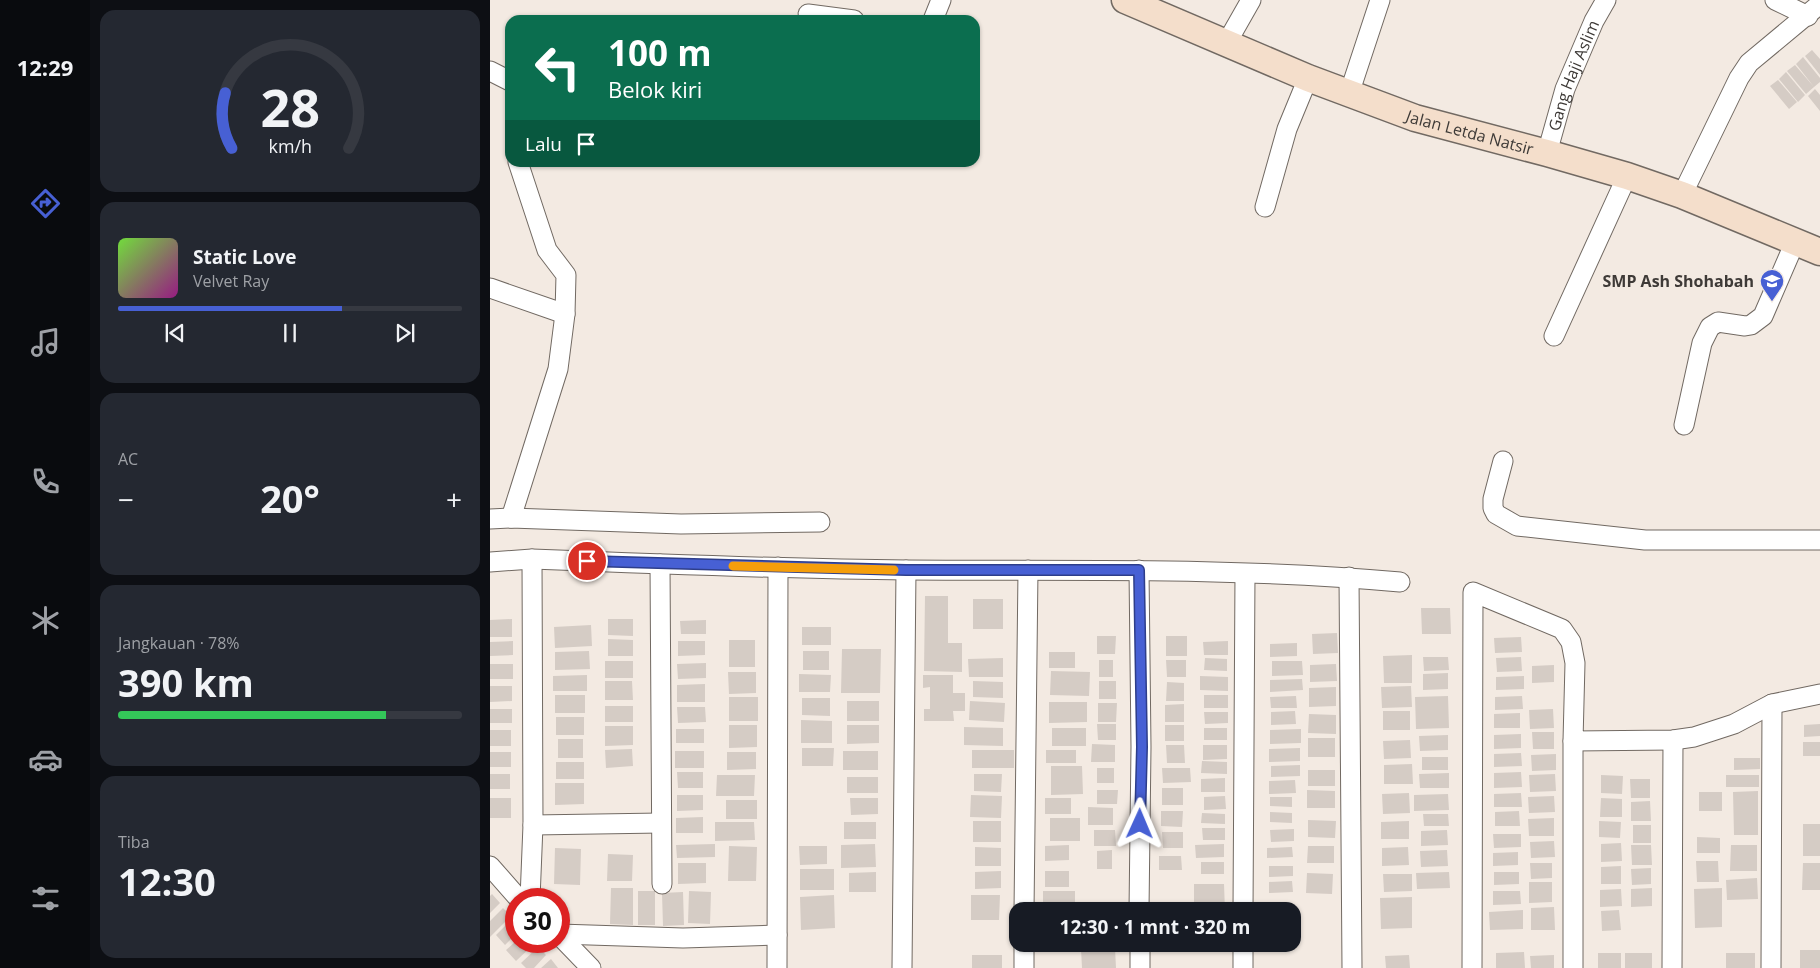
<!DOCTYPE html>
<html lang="id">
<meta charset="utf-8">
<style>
body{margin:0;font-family:"Open Sans",sans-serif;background:#242831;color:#f1f3f6;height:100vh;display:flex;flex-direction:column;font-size:19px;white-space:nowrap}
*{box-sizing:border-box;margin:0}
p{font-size:16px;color:#9ea1a6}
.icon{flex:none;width:28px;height:28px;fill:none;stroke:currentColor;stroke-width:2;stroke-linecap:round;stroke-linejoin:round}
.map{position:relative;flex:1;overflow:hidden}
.sheet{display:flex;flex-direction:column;gap:10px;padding:10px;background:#0d0f14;width:400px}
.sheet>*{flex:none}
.banner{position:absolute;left:15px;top:15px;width:475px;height:152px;border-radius:15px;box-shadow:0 1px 4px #0004;background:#0b6e4f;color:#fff;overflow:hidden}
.speed{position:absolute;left:15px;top:888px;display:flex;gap:10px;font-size:25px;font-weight:700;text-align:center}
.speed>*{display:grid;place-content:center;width:65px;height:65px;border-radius:50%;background:#171b24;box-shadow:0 1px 4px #0004;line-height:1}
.speed .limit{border:8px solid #d22;background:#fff;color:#111}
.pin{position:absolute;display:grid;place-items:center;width:42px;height:42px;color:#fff;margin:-21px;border:2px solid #fff;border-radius:50%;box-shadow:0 1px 5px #0007}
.me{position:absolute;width:55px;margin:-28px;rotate:1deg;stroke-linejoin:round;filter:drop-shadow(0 0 4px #0008)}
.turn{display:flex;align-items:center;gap:18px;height:105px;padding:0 20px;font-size:22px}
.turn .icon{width:65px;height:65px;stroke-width:2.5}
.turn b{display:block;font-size:35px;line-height:42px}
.then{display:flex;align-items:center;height:48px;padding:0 20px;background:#0003;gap:10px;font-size:19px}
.big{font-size:38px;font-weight:700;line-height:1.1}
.sheet .tile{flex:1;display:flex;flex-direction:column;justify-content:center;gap:8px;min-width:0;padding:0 18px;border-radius:15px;background:#242831}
.sheet .dial{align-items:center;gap:0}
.dial svg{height:130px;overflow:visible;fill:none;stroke:#363941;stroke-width:7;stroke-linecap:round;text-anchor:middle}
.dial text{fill:#f1f3f6;stroke:none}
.song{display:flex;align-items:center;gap:15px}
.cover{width:60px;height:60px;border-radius:8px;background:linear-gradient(135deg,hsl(100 70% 55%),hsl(310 70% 35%))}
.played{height:5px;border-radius:2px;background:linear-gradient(90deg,#4760d4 65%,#363941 65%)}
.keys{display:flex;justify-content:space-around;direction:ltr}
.heat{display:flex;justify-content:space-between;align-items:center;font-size:28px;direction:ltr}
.charge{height:8px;border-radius:4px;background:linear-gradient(90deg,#34c759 78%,#363941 0)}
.trip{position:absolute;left:519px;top:902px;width:292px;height:50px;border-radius:15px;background:#171b24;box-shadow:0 1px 4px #0004;font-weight:700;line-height:50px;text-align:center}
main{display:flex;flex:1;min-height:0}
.dock{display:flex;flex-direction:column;width:90px;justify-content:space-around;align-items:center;background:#090b0e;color:#9ea1a6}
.dock .icon{width:35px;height:35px}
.dock .selected{color:#4760d4}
.dock b{font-size:22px;color:#f1f3f6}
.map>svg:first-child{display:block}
</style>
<main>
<nav class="dock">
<b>12:29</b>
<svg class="icon selected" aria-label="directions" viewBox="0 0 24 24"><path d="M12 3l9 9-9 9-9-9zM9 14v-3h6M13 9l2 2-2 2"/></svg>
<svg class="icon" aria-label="music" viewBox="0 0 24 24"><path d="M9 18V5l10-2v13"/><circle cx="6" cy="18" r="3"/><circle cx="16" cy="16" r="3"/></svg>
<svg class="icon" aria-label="phone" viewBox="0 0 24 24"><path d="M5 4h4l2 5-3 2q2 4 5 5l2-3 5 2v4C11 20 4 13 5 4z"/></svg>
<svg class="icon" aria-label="climate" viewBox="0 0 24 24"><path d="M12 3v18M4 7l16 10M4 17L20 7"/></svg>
<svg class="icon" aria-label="car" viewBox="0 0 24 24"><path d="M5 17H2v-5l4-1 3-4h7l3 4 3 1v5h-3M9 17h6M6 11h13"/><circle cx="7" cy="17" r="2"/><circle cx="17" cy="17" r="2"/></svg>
<svg class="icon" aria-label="filters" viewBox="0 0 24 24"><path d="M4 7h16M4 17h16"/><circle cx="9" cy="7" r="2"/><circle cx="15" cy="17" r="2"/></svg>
</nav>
<section class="sheet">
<div class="tile dial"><svg viewBox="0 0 100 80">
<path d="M14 69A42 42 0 1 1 86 69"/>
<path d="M14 69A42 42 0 0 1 10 35" stroke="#4760d4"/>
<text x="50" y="56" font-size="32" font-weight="700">28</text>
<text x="50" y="72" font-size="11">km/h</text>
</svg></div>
<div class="tile">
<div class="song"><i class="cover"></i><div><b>Static Love</b><p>Velvet Ray</p></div></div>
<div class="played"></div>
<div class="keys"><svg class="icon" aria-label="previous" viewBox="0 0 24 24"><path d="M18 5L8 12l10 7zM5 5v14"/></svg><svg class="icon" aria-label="pause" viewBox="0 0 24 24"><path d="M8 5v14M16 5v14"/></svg><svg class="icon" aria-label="next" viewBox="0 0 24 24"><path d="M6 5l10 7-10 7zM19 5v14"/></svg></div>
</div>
<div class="tile"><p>AC</p>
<div class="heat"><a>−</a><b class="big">20°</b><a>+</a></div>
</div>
<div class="tile"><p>Jangkauan · 78%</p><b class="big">390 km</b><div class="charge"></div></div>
<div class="tile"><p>Tiba</p><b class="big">12:30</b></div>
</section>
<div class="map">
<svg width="1330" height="968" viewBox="0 0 1330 968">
<rect width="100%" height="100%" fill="#f3eae2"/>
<path fill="#d5ccc5" d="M1322,50L1330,59V75L1315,56Z
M1313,57L1330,78V82L1324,87L1306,64Z
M1305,65L1324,87L1316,94L1297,71Z
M1296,72L1315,95L1308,102L1289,79Z
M1288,80L1307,102L1299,109L1280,86Z
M1325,89L1330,95V111L1318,96Z
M435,596H458V643H472V672L434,671Z
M483,599H513V629H483Z
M931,608H960L961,634H932Z
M22,619V637H0V620Z
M118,619H143V636L118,635Z
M216,620V634H191L190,621Z
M101,625L102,646L65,648L64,627Z
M312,627H341V645H312Z
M847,633L848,653L823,654L822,634Z
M607,636H626L625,654H607Z
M676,636H697V656H676Z
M1031,637L1032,652L1005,653L1004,638Z
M118,639L143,640V656H118Z
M239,640H265V667H239Z
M23,641V655L0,656V642Z
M188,641H215V655L188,656Z
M738,641V655H714L713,642Z
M807,643V656L780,657V644Z
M352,649H391L390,693H351Z
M99,651L100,669L65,670V652Z
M313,651H339V670H313Z
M559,652H585V668H559Z
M922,655V683H894L893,656Z
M933,657H958L959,670L934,671Z
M1031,657L1032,671L1007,672L1006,658Z
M513,658V677H479L478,659Z
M715,658L737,659V671L714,670Z
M609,660H623V677H609Z
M676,660H696V677H677Z
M115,661H143V678H115Z
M782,661H812L813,675L782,676Z
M216,663V678L188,679L187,664Z
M0,664H23V679H0Z
M846,664L847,681L820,682V665Z
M1064,665V682L1042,683V666Z
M561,671L600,672L599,696L560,695Z
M238,672H266V693L239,694Z
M958,673V689L933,690V674Z
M309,674L341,675L340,692H309Z
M97,675V691H63V676Z
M433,675H463V693H475V711H463L464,721H434V709H440V687L433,688Z
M710,676L738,677V691L710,690Z
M1034,676V689L1006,690V677Z
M812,679L813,690L780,692V680Z
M115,681H142L143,700H115Z
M483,681L513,682V698L483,697Z
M609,681H626V699H609Z
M677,682L694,683V701H676Z
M215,684V702H187V685Z
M0,686H22V701L0,702Z
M921,686L922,707L892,708L891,687Z
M846,687V706L819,707V688Z
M65,695H95V713H65Z
M714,695H738V708H714Z
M806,696L807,708H781L780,697Z
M958,696L959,728L926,729L925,697Z
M1032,696L1033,709L1005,710V697Z
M239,697H268V721H239Z
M312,698H340V716L312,715Z
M357,701H389V721H357Z
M480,701L515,703L514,722L479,720Z
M559,702H597V722L559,723Z
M608,703H627L626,722H608Z
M694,704V722H675V705Z
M115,706H143V722H115Z
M187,707H215L216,722L188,723Z
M0,709H22V723H0Z
M1063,709L1064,728L1040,729L1039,710Z
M805,711L806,724L781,725V712Z
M893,711H920V730H893Z
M714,712H738V723L715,724Z
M1030,713V728H1004V714Z
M819,714L846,715V734L818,733Z
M66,717H94V735H66Z
M311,720L342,721V743H311Z
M607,724H626V740H608Z
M1330,724V736L1314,737V725Z
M239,725H267V747L239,748Z
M357,725H389V743L357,744Z
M675,725H694V741H675Z
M115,726H143V745L115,746Z
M474,727L513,728V746L474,745Z
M562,728H596V746H562Z
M714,728H737V740H714Z
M186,729H214V743H186Z
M811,729V743L780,744V730Z
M0,730H21V746H0Z
M1042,732H1064V749H1043Z
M1031,734V748L1004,749V735Z
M958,735V750L930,751L929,736Z
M818,738H845V757H818Z
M68,739H93V758H68Z
M920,740L921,758L894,759L893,741Z
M1313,742H1330V756H1313Z
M602,744L625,745V762H601Z
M676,745H694L695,763H677Z
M713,745H737V759L713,760Z
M312,748H344L343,766H312Z
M810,748V761L779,762V749Z
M142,749L143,766L116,768L115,750Z
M482,750H524V768H482Z
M556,750H586V763H556Z
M185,751H214V768H185Z
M353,751H388V770H353Z
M0,752H21V767H0Z
M237,752H266V769L237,770Z
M1031,753L1032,766L1004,767V754Z
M1066,754V770L1042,771L1041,755Z
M932,757H958V770H932Z
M1244,758H1270V769L1244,770Z
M712,761L737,762V774L711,773Z
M66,762H94V779H66Z
M922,764L923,784H894V765Z
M810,765V776L781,777V766Z
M561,766H592L593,794L561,795Z
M607,768H624V783H607Z
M672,768H700L701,782L673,783Z
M818,770H845V786H818Z
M187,772H213V788H188Z
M1031,772L1032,787L1004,788V773Z
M959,773V788H930L929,774Z
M0,774H20V789H0Z
M484,774H512L511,792L484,791Z
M1065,774L1066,791L1040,792L1039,775Z
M227,775H265L264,796H226Z
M1111,775L1133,776L1132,794L1111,793Z
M1236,775H1269V787H1236Z
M357,777H388V793H357Z
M735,778V792H711V779Z
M1140,779H1160V798H1141Z
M805,780L806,793L779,794V781Z
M65,783H94V804L65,805Z
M672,788H693V805H672Z
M607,790H628L627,804H607Z
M817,790L845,791V808H817Z
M1268,791V835H1244L1243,792Z
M1209,792H1232V811H1209Z
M919,793L920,813L893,814L892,794Z
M1031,793L1032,807H1004V794Z
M958,794L959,810L924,811V795Z
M187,795H213V810L187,811Z
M481,795L512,796L511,818L480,817Z
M735,796L736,809L714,810V797Z
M1064,796L1065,812L1039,813L1038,797Z
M780,797H802V807L780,806Z
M0,798H21V818H0Z
M360,798H388V814L361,815Z
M555,798H581V814H555Z
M1111,798L1132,799V817H1110Z
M236,800H267V819H236Z
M1160,801L1161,821H1141V802Z
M598,807L623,808V825H598Z
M671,811H693L692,827L671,826Z
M1029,811L1030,826H1005V812Z
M780,812L802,813V823L780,822Z
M712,813L735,814V824L711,823Z
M933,814H958L959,826H934Z
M213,817V833H186V818Z
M560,818H590V841H560Z
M1064,818V836H1039L1038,819Z
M818,820L846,821L845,838L818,837Z
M483,821H511V842H483Z
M919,821V839H891V822Z
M1109,821L1131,822L1130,838L1109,837Z
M225,822H264L265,840L225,841Z
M354,822H386V839H354Z
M1313,824H1330V856H1313Z
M1143,825H1161V843H1143Z
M712,828H735V840H713Z
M804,829V841L781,842L780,830Z
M604,830H625L626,846H604Z
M957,830L958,845L931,846V831Z
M672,832H693V848H673Z
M1003,834H1031V847L1004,848Z
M1207,837L1230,838V853H1207Z
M1064,841L1065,857L1041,858L1040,842Z
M1131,843L1132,861L1111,862V844Z
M225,844V857L187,858L186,845Z
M385,844L386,867L351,868V845Z
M734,844V857L706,858L705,845Z
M579,845V860L555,861V846Z
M1141,845H1161L1162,865H1142Z
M1241,845H1267V871H1240Z
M239,846L267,847L266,881H238Z
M309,846H337V864L310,865Z
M818,846H844V863H817Z
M485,847L511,848V866H485Z
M802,847L803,857L777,858V848Z
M918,847L919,865L892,866V848Z
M65,848L91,849L90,885L64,884Z
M622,850V869H607V851Z
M957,850L958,866L931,867L930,851Z
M1028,852V865L1003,866V853Z
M118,854L143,855L142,881H117Z
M669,856H691L692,870H669Z
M1206,861H1228L1229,882H1207Z
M711,862H734V874H711Z
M188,863H216V883L188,884Z
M1040,863H1062V878L1041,879Z
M1313,863H1330V890H1312Z
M779,866H803V876L779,877Z
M1131,866V884H1111V867Z
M1161,868V884L1142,885L1141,869Z
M310,869H344V890H310Z
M511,871V888L485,889V872Z
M555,871H579V887H555Z
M386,872V892H359V873Z
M959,872L960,888L927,889L926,873Z
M1004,872H1029V884L1004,885Z
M817,873L843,874L842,894L816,893Z
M893,874H922V891L894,892Z
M1267,878L1268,899L1237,900L1236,880Z
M802,881L803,892L779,893V882Z
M1039,882H1062V902L1039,903Z
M704,884H734L735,911H704Z
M121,888H143V925L120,924Z
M1162,888V906L1141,907V889Z
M1232,888V927L1205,928L1204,889Z
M1131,889L1132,906L1110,907V890Z
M148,891H165V925H148Z
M199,891L221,892L220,924L198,923Z
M553,891H585V911H553Z
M1003,891H1030L1031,904L1003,905Z
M193,892L194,925L173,926L172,893Z
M2,894L10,903L0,913V896Z
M344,895L345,928L311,930L310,897Z
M481,895H510L509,920H481Z
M922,897V928L891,929L890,898Z
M1064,907L1065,930H1041V908Z
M13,908L21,916L0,937V921Z
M1033,910V929L1000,930L999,912Z
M1129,910L1131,930L1112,931L1111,911Z
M21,920L26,926V934L15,945L6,935Z
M26,941H40L43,945L26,961L16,950Z
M48,947L56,955L44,968H36L31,963Z
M625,948L626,968H592L591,949Z
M1310,950H1330V968H1310Z
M1034,952L1035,968H1006V953Z
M1108,953H1131V968H1108Z
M1135,953H1162V968H1135Z
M1236,953H1265V968H1236Z
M482,955H512V968H482Z
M919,955L920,968H896L895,956Z
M1064,955V968H1041L1040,956Z
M61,959L68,968H51Z"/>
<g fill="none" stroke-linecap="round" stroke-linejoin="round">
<g stroke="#716962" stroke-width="21">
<g id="street">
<path d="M1285,0L1318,16"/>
<path d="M318,14L364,20"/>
<path d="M443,20L451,0"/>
<path d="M736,44L761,0"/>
<path d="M0,71L20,81"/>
<path d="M859,94L890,0"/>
<path id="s1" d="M1057,153L1075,89L1104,21L1116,0"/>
<path d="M1192,195L1249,78L1259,63L1330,4"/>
<path d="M775,207L797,129L818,78"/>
<path d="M0,288L75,314"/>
<path d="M1064,336L1137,176"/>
<path d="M1194,425L1212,343L1220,327L1228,322L1255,326L1261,325L1273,316L1305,242"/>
<path d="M1013,461L1003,499V508L1006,514L1027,526L1155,540H1330"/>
<path d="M21,518L68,369L75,314L76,275L57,250L28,162"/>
<path d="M0,519L21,518L191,524L330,522"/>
<path d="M0,562L42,559C167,564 292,569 417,570C581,571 746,567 910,582"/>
<path d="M170,564L172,884"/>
<path d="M649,570L651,747L649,911"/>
<path d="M859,577L862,968"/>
<path d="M1083,741V968"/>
<path d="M43,825L171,823"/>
<path d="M0,866L29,899"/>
<path d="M40,899L43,825L42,559"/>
<path d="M534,911L538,570"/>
<path d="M753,911L755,574"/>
<path d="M69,934L193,938L287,935"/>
<path d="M69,935L101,968"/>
<path d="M534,944V968"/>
<path d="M650,944V968"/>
<path d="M287,968L288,567"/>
<path d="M412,968L416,570"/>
<path d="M753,968V944"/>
<path d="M982,968L983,592L1072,629L1081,642L1085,663L1083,741L1183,740L1204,737L1244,724L1282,704L1330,694"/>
<path d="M1182,968L1183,740"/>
<path d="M1281,968L1282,704"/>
</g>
</g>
<g stroke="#716962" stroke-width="29">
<g id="secondary">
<path id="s2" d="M635,0L818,78L925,118L1057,153L1137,176L1192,195L1330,252"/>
</g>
</g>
<use href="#street" stroke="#fff" stroke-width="19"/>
<use href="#secondary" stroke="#f4decb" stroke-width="26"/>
</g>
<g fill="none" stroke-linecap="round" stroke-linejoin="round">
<g stroke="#2e3e8a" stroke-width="12">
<path id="route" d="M97,561L416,570H649L652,747L650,824"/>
</g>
<use href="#route" stroke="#4760d4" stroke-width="9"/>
<path stroke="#f59e0b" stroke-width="9" d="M243,566L404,570"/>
</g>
<defs>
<g id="school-pin" transform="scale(1.25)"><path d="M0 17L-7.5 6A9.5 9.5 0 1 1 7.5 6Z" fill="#4760d4" stroke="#f3eae2"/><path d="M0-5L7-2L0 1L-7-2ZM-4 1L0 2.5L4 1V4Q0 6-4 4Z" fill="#fff"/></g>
</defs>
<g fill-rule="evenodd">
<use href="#school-pin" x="1282" y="281"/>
</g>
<g text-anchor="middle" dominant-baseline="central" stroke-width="4" stroke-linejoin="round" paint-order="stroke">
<g font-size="16" fill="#3e3a37" stroke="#f3eae2">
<text stroke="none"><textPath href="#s1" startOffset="82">Gang Haji Aslim</textPath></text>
<text stroke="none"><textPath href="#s2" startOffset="370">Jalan Letda Natsir</textPath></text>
</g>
<g font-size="16" font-weight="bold" fill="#3e3a37" stroke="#f3eae2" text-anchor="end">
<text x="1264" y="281">SMP Ash Shohabah</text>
</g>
</g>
</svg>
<div class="speed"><div class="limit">30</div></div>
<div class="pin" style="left:97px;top:561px;background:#d93025"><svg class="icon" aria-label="arrive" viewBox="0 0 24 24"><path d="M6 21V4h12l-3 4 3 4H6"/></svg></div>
<svg class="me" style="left:650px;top:824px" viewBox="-20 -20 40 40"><path d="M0-17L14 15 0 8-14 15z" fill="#4760d4" stroke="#fff" stroke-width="4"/></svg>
<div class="trip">12:30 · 1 mnt · 320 m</div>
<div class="banner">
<div class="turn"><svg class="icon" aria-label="left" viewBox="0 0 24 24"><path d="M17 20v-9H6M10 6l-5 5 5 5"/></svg><div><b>100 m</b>Belok kiri</div></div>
<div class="then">Lalu<svg class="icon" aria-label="arrive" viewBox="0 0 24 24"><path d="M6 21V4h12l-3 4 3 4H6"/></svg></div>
</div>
</div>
</main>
